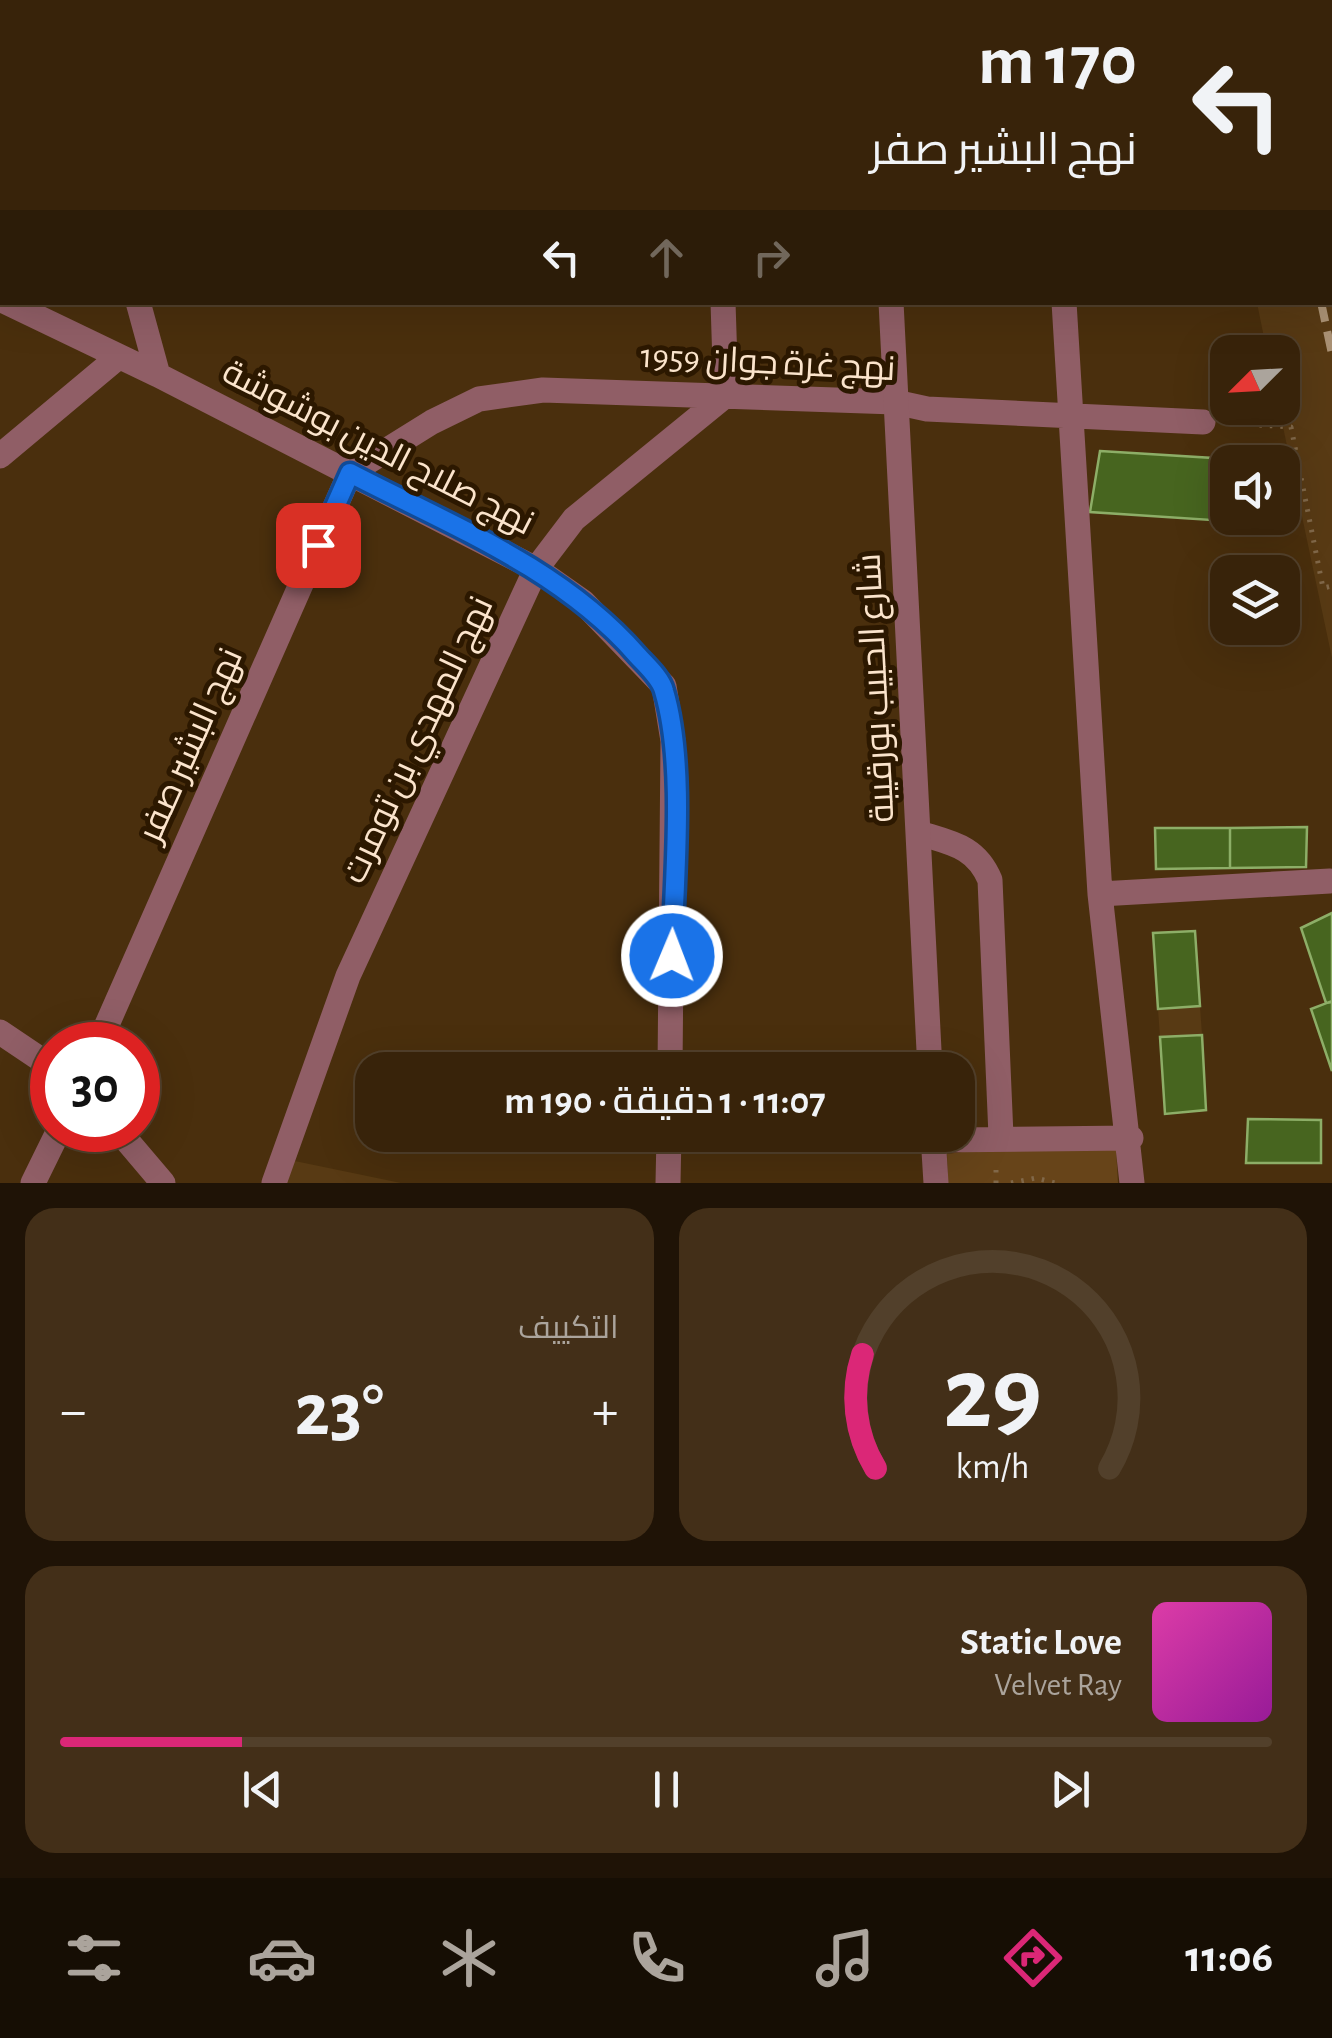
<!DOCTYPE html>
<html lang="ar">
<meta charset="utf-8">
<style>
body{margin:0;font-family:"Alegreya Sans",Cairo,sans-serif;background:#432f18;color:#f1f3f6;direction:rtl;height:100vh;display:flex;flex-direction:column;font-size:38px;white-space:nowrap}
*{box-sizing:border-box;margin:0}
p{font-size:32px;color:#aba49c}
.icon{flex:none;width:55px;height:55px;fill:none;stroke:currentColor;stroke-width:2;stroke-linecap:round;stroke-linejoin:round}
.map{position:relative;height:1183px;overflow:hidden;direction:ltr}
.side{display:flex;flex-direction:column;gap:25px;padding:25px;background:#1f1306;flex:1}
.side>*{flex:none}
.top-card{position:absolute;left:0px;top:0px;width:1332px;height:305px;box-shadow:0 10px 40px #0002,0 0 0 2px #52402b;direction:rtl;background:#38230a;color:#f1f3f6;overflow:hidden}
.needle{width:65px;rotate:246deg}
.controls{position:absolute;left:1210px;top:335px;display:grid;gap:20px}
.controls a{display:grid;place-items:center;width:90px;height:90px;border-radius:20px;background:#38230a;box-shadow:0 10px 40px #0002,0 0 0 2px #52402b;font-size:50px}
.speed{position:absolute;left:30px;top:1022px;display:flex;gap:20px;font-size:50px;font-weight:700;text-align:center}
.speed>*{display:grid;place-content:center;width:130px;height:130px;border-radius:50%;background:#38230a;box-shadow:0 10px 40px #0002,0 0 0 2px #52402b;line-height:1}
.speed .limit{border:15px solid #d22;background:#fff;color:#111}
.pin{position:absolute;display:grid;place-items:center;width:85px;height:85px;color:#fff;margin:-42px;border-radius:20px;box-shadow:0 5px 15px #0006}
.me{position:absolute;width:110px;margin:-55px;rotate:1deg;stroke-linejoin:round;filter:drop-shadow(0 0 8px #0008)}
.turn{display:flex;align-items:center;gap:35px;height:210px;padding:0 30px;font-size:45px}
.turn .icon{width:130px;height:130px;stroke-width:2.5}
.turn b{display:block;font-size:70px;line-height:85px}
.lanes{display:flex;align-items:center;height:95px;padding:0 30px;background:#0003;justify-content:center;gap:50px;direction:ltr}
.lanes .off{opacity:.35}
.big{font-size:75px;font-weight:600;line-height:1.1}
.side .widget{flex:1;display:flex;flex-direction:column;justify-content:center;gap:15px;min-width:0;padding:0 35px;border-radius:30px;background:#432f18}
.side .dial{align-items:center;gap:0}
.dial svg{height:260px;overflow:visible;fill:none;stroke:#52402b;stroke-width:7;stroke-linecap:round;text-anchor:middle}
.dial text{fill:#f1f3f6;stroke:none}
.song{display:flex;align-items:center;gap:30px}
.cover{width:120px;height:120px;border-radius:15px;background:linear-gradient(135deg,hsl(320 70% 55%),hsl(300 70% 35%))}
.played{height:10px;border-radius:5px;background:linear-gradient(90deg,#db2777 15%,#52402b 15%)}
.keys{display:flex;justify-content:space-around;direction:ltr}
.heat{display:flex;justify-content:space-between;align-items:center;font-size:55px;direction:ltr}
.side .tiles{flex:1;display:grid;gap:25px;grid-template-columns:1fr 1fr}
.widget:last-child{grid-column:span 2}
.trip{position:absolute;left:355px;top:1052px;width:620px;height:100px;border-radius:30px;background:#38230a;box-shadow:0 10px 40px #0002,0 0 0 2px #52402b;font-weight:600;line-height:100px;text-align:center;direction:rtl}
.menu{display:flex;height:160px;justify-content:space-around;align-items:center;background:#160e04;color:#aba49c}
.menu .icon{width:70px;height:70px}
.menu .on{color:#db2777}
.menu b{font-size:45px;color:#f1f3f6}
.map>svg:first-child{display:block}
</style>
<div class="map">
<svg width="1332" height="1183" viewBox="0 0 1332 1183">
<rect width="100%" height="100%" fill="#4a2f0d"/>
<path fill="#583a14" d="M1204,0H1332V658L1279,408H1282V352H1267L1257,303L1330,302V2Z
M1200,1006L1202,1035L1160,1037L1158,1009Z
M285,1159L401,1183H278Z"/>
<path fill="#674419" d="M1115,1132L1118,1183H948L947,1154Z"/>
<path fill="#47651f" stroke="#8dae67" stroke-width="2.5" d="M1100,451L1213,458L1211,520L1090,512Z
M1307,827L1306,867L1230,868V828Z
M1155,828H1230V868L1156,869Z
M1332,913V1002L1326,1003L1301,928Z
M1195,931L1200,1006L1158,1009L1153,933Z
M1332,1001V1071L1311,1009Z
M1202,1035L1206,1110L1165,1114L1160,1037Z
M1248,1119L1321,1120V1163H1246Z"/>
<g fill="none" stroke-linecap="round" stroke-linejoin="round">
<path stroke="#816849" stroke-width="5" stroke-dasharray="2.5 8" stroke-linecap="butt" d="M1228,423L1291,427L1323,588L1332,586
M996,1183V1165
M1011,1183L1036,1178L1055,1183"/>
<path stroke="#905e66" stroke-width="25" d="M709,0V2
M1044,0V2
M205,2L206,0
M6,302L158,375L536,569L583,602L664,686L673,741L670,1070
M138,302L158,375
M1064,302L1100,894L1132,1183
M0,456L116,359
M919,833C951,843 976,846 990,880L1001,1136
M1100,894L1330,881
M0,1032L52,1067
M98,1045L350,473L432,422L479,399L543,390L895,402L927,409L1203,422
M118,1130L163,1183
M934,1140L1131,1138
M33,1183L59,1130
M274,1183L348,976L536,569L574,519L726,395L723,302
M668,1183L669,1135"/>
<path stroke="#905e66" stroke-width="25" d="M878,0V2
M891,302L930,1070
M933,1135L936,1183"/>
<path stroke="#aa9174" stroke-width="8" stroke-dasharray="20 10" stroke-linecap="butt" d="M1262,0V2
M1290,0V2
M1330,133L1332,142
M1330,206L1332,216
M1321,302L1332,354"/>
</g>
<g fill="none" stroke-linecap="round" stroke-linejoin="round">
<g stroke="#114b97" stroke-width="25">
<path id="route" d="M318,545L350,473C450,525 561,568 637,655C646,665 661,678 664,691C686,765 674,878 672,956"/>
</g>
<use href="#route" stroke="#1a73e8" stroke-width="18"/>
</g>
<g text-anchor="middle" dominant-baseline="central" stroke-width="10" stroke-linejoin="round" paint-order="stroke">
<g font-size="35" fill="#fbe4cc" stroke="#2c1800">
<text transform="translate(768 363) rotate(3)">نهج غرة جوان 1959</text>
<text transform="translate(378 448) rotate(27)">نهج صلاح الدين بوشوشة</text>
<text transform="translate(876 688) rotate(-93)">شارع الحبيب بورقيبة</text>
<text transform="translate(418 740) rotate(-65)">نهج المهدي بن تومرت</text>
<text transform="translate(191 745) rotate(-66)">نهج البشير صفر</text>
</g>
</g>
</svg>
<div class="controls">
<a><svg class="needle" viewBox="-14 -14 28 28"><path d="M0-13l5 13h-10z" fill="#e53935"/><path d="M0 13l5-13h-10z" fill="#aba49c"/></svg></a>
<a><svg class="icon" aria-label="sound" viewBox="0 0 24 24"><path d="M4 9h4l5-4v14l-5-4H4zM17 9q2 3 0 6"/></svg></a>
<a><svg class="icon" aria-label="layers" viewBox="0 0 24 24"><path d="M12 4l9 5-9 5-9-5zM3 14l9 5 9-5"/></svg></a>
</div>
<div class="speed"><div class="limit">30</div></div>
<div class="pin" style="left:318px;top:545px;background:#d93025"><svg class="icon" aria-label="arrive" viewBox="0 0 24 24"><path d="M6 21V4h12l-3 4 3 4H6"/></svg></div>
<svg class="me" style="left:672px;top:956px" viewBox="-20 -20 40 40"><circle r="17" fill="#1a73e8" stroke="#fff" stroke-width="3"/><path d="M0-11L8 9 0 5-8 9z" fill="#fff"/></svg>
<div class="trip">11:07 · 1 دقيقة · 190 m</div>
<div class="top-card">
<div class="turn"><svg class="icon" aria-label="left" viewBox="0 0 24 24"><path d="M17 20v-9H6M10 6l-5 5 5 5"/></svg><div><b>170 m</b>نهج البشير صفر</div></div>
<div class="lanes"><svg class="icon" aria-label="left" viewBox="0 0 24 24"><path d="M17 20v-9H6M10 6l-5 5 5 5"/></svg><svg class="icon off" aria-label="ahead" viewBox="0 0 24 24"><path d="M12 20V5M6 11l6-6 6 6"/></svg><svg class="icon off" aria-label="right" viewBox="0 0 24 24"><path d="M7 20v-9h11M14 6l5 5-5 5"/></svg></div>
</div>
</div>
<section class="side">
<div class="tiles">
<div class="widget dial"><svg viewBox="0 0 100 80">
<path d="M14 69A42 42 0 1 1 86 69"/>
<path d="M14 69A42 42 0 0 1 10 34" stroke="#db2777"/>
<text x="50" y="56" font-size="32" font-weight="700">29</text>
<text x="50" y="72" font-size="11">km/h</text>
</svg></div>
<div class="widget"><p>التكييف</p>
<div class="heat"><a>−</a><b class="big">23°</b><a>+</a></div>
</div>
<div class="widget">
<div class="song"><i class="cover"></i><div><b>Static Love</b><p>Velvet Ray</p></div></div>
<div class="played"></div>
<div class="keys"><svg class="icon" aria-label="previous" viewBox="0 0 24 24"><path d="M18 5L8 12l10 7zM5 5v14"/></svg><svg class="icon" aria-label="pause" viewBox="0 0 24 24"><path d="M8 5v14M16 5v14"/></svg><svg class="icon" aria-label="next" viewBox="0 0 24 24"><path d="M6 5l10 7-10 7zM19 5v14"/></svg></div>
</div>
</div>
</section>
<nav class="menu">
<b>11:06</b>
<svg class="icon on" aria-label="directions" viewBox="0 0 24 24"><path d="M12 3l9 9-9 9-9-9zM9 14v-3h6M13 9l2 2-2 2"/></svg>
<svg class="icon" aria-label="music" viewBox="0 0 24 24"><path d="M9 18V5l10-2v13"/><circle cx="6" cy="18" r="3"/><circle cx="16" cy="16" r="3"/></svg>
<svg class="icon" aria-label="phone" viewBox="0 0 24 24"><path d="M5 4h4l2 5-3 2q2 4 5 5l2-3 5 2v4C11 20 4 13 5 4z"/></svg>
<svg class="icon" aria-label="climate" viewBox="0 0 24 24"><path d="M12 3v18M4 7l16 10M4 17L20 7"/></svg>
<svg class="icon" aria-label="car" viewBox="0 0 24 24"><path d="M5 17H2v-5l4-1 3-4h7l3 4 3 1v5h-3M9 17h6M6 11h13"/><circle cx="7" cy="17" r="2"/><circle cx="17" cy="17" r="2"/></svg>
<svg class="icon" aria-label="filters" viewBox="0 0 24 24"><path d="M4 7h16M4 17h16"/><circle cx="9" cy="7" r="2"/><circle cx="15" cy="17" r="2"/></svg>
</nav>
